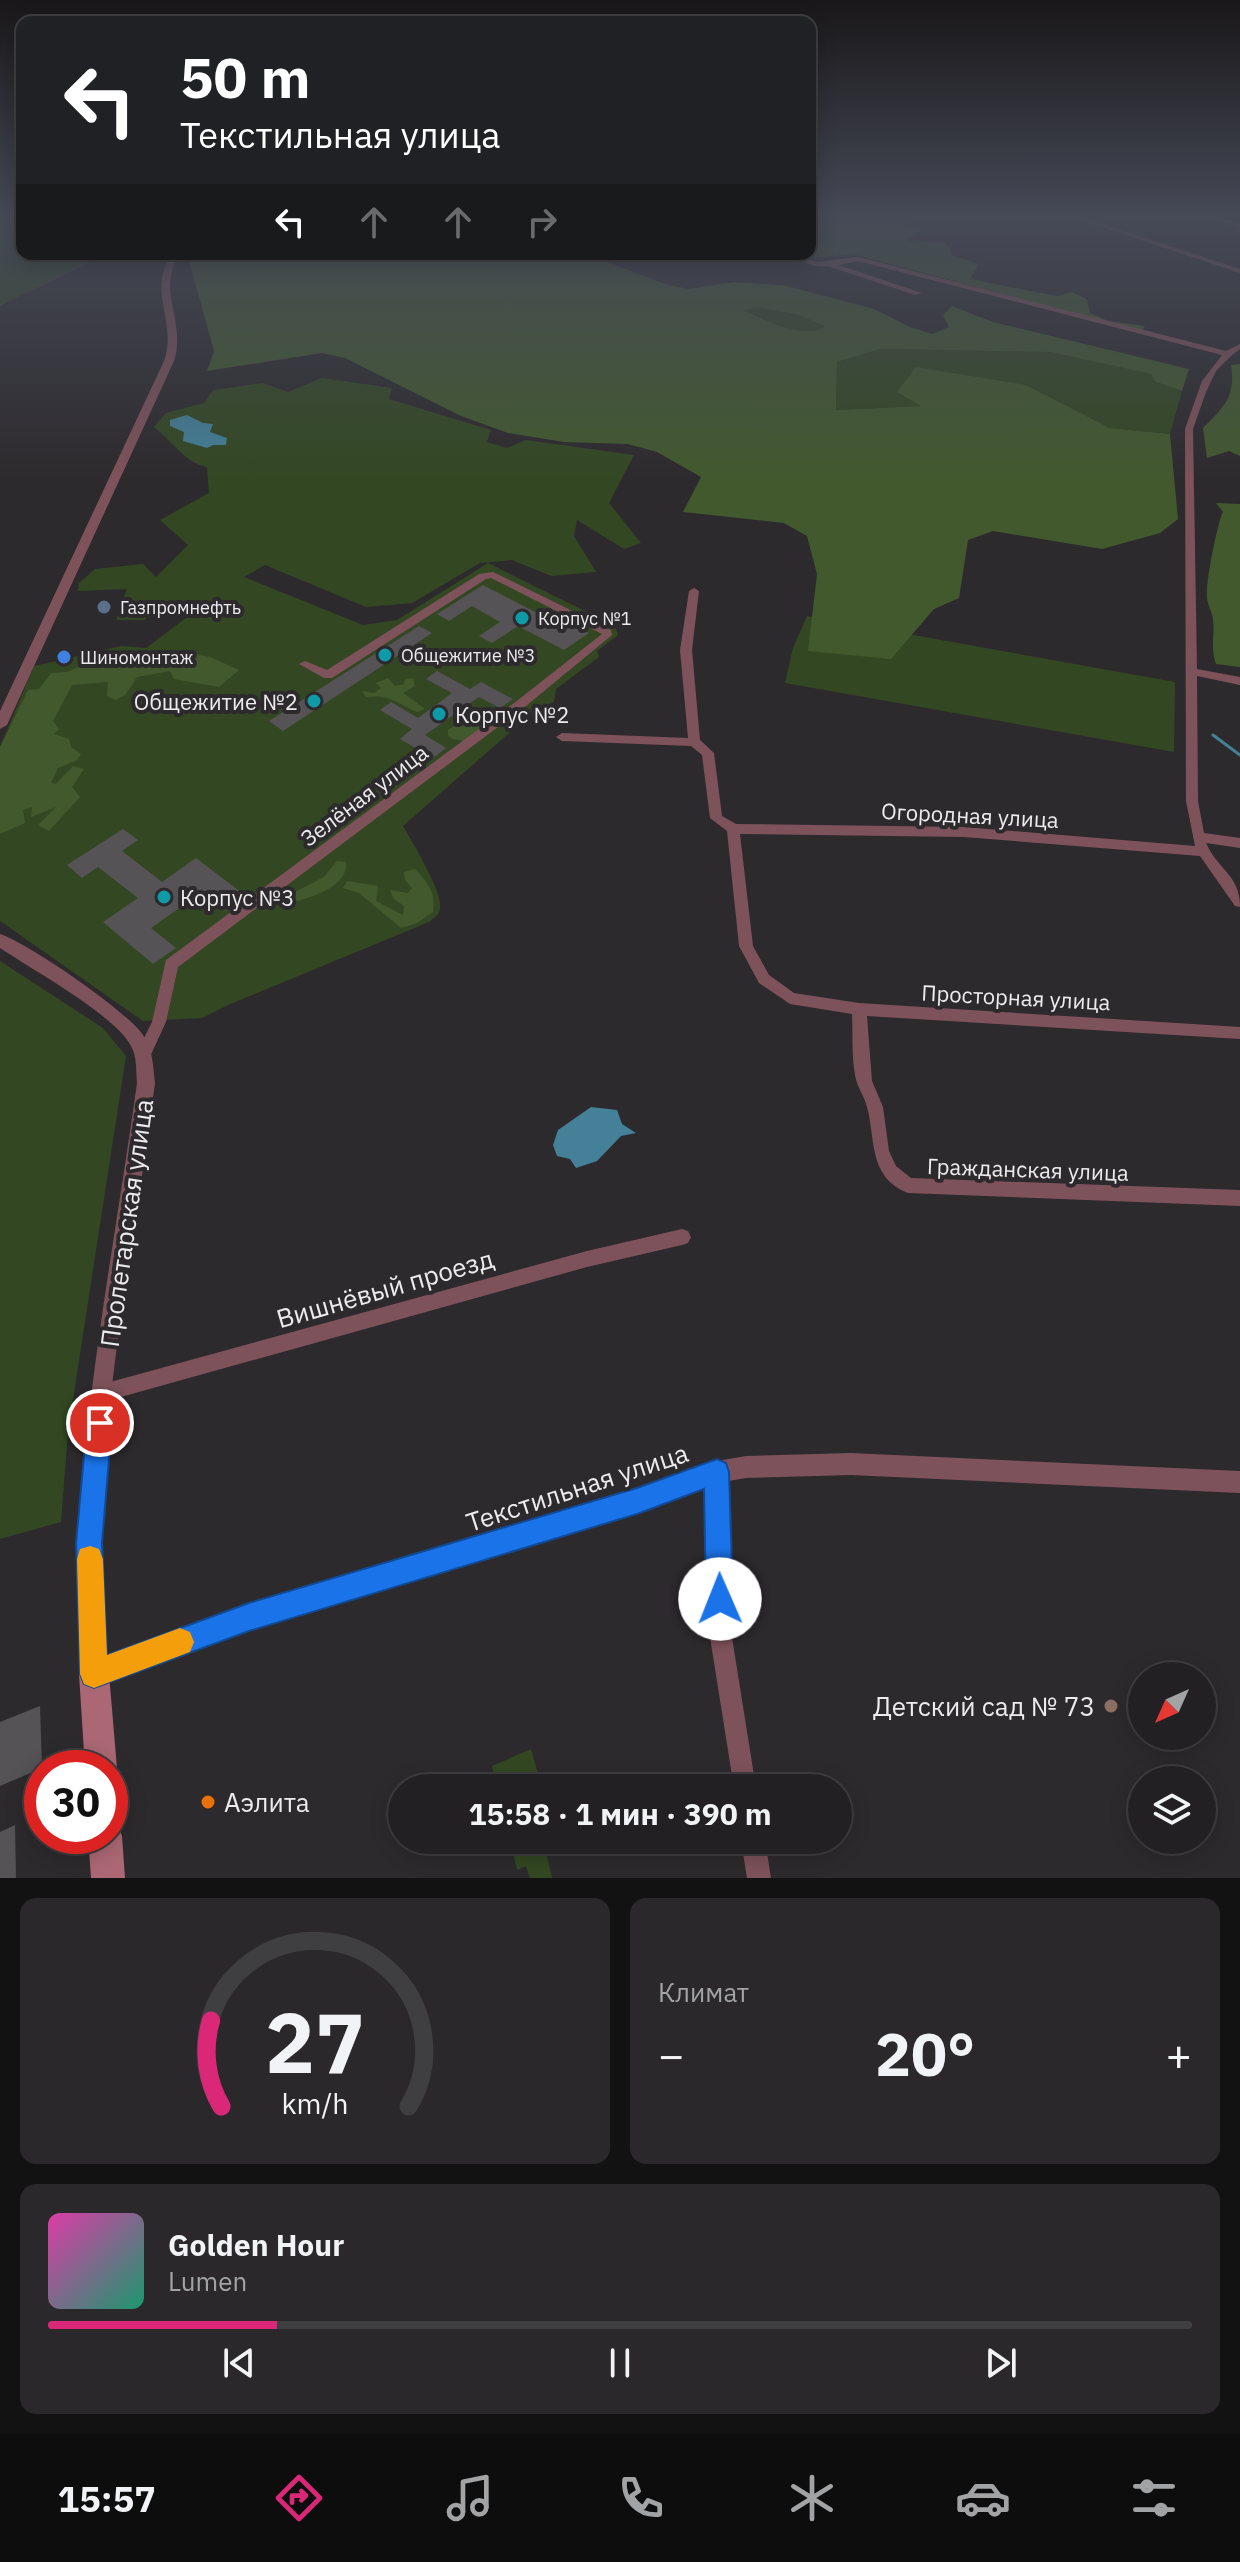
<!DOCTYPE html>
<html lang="ru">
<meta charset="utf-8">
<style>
body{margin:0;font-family:"IBM Plex Sans",sans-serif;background:#2a282a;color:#f1f3f6;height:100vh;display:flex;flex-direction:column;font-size:30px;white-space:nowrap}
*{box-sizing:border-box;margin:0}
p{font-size:26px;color:#a2a3a5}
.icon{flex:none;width:44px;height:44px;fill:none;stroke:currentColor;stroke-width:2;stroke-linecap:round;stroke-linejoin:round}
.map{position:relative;height:1878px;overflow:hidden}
.details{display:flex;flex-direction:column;gap:20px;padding:20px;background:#131213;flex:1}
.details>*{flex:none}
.guide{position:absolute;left:16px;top:16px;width:800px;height:244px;border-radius:16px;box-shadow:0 4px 20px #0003,0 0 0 2px #3f3e40;background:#202124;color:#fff;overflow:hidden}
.needle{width:52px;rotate:225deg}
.buttons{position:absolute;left:1128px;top:1662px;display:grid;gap:16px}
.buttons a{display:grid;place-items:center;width:88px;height:88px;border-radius:50%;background:#222022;box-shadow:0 4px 20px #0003,0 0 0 2px #3f3e40;font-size:40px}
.speed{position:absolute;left:24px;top:1750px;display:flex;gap:16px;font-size:40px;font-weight:700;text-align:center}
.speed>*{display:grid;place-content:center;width:104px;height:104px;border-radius:50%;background:#222022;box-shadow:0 4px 20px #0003,0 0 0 2px #3f3e40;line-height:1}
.speed .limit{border:12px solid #d22;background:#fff;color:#111}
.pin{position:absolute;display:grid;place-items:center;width:68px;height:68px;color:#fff;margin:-34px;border:4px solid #fff;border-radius:50%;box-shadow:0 2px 8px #0007}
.me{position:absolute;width:88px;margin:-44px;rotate:359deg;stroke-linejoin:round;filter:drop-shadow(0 0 6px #0008)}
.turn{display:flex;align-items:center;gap:28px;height:168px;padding:0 32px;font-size:36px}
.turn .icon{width:104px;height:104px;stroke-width:2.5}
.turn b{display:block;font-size:56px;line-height:68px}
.lanes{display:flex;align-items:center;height:76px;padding:0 32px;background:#0003;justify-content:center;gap:40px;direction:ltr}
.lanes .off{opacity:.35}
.big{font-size:60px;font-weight:800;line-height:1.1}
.details .widget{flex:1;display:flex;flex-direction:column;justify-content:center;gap:12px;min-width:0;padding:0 28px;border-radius:16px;background:#2a282a}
.details .dial{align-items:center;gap:0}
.dial svg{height:208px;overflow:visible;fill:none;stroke:#3f3e40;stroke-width:7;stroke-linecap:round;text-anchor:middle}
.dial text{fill:#f1f3f6;stroke:none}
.song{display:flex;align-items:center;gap:24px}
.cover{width:96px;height:96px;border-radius:12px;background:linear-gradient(135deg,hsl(320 70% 55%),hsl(160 70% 35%))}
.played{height:8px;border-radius:4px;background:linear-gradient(90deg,#db2777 20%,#3f3e40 20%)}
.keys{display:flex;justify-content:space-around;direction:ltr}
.heat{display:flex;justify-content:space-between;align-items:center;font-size:44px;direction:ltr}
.details .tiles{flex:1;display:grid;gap:20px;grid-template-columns:1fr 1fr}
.widget:last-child{grid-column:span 2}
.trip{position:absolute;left:388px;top:1774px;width:464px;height:80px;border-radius:40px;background:#222022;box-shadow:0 4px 20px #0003,0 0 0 2px #3f3e40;font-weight:800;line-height:80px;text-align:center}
.tabs{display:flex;height:128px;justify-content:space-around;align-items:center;background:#0e0d0e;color:#a2a3a5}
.tabs .icon{width:56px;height:56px}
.tabs .on{color:#db2777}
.tabs b{font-size:36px;color:#f1f3f6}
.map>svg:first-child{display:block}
</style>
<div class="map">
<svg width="1240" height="1878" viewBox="0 0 1240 1878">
<rect width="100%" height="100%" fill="#2d2a2d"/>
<path fill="#334822" d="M0,218H22V254H107L0,306Z
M761,308L799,315L825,325C804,342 763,317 741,309Z
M880,349L1050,352L1152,374L1156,382L1182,391L1170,434L1110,428L1026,385L923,406L836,410L837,362Z
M322,378L392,388L389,399L491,430L487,442L507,448L526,440L634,455L609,503L641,543L624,549L577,520L574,536L596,572L551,576L512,560L480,563L412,603L366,607L265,565L244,577L363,625L397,620L488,563L615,626L618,635L597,651L599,657L556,689L554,702L525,719L403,826C412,842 443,892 440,908C439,915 434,918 429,922L228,1005L202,1018L143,1021L0,921V747L34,666L121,646L146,648L195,611L159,602L145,620H116L127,589L78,591L79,583L95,569L143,564L156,577L188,545L160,520L209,493L207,467C185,463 172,441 154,427L166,413L204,403L213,390L263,383L288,392Z
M807,616L1175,682L1174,752L785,683L793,648Z
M0,961L103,1028L126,1056L68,1432L61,1522L0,1539Z
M531,1749L542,1788H498L492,1766Z
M510,1840H555L558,1851L547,1856L552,1878H530L526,1866L517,1870Z"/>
<path fill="#42592e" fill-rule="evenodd" d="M810,218H904L901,222L922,229L907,241L946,243L953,256L979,264L970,279L1057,296L1072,292L1087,299L1090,313L1108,321L1145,326L1142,331L853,254L817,258L801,254H810Z
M187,254H587L665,284L688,289L735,282L787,286L874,309L910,327L932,334L949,327L943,315L952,306L993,322L1189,369L1182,391L1156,382L1151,374L1050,352L880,349L837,362L836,410L921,406L897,392L916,367L1026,385L1110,428L1170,434L1178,519L1160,533L1102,549L993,531L968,540L959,598L934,609L891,659L808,651L817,574L807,536L784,523L683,512L701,477L657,452L628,444L564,442L508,433L461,416L345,358L322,353L207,371L214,351ZM761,308L799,315L825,326C805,341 764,319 743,310Z
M1240,364V456L1229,451L1207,458L1203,428C1224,407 1236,396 1231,365Z
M1216,503L1240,504V667L1216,664C1210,648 1215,636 1213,621C1213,612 1207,605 1207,597C1205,585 1218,520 1223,512Z
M177,651L210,657L239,670L219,687L174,679L170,671L137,677L125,695L116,700L107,696L108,682L72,685L53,721L59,729L54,734L69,739L71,747L81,754L77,760L58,768L51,783L56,784L73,766L84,769L72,787L80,797L49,831L38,825L56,807L31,817L32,807L23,810L25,823L0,834V747L28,690L39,689L51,673L67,672L104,656Z
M388,678L395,686L404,684L405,679L413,678L415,686L403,693L425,709L417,712C397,703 389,694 366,697L362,691L374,693L381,688L376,683Z
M483,709L494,714L495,719L465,741L452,739L448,735V730L476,710Z
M337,861L346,862C349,887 309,898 290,903L289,895L324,877Z
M415,869C428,883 436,892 433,912L417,923L401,928L359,893L343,888L347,881L378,886L376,901L403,915L404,906L393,898L390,890L408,893L412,888L405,880L404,872Z"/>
<path fill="#448097" d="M187,415L203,423L213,424L210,432L227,438L226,445H213L207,448L183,441L184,432L170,426V420Z
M591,1107L617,1110L622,1124L636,1133L621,1136L597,1161L576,1168L570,1159L557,1156L553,1145L558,1130Z"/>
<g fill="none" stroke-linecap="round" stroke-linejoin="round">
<path stroke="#448097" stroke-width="3" d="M1213,735L1240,755"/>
</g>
<path fill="#565357" d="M483,585L549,619L554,615L589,633L564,650L518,626L492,643L479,636L500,622L472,606L449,621L437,614Z
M419,626L432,633L283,731L269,721Z
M437,671L470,689L481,682L513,699L500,708L479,697L425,735L446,748L433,758L400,739L412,729L380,710L391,702L418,718L452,693L426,679Z
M123,829L138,840L122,851L162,882L196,858L246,896L226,911L202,892L151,928L176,948L153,964L103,922L138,898L98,867L82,878L67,865Z
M40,1706L42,1768L0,1786V1722Z
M15,1825L16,1878H0V1832Z"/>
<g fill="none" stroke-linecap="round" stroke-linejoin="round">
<path fill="#7e525a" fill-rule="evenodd" d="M1075,218H1084L1240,269V273Z
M1212,218H1221L1240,224V228Z
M782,254H792L818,262L858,257L1226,351L1240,344V349L1232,355L1216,371L1206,392L1193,429L1197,669L1240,677V685L1197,676L1198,801L1204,833L1240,838V848L1206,843C1218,870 1240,875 1240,907L1235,906L1200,856L964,837L740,834L753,946L769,975L794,993L859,1003L1240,1027V1039L867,1016L872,1081L883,1107L889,1151L896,1166L911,1178L1240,1190V1206L908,1193C868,1177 876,1140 867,1107C865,1099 860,1091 857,1083C851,1063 853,1036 852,1014L790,1004L759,983L739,946L727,831L710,818L702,755L691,746L562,741L556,737L562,733L688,738L680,650L689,591L694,588L699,591L692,650L700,740L714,753L722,816L736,824L964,827L1195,846L1186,801L1185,429L1202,381L1222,355L858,261L838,265L922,293L915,295L828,266H814Z
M493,572L611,630L612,635L526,706L178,967L166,1022L148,1061L143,1062L138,1061L135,1056L152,1022L166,960L518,700L602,634L491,578L486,579L332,678H324L299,664L305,661L327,670L479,574Z
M682,1229L688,1231L691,1237L688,1243L682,1245L587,1267L103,1402L96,1400L94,1393L96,1386L103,1384L587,1251Z
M717,1462L724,1465L727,1472L731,1631L756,1788H734L709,1631L707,1472L710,1465Z
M741,1840H765L771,1878H747Z"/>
<path fill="#7e525a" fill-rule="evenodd" d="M172,254H180C155,291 187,321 174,361L7,725L0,729V711L164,361C178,321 146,291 172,254Z
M0,934C28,943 127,1011 143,1035C153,1049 153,1066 155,1083C135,1239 102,1397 100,1554C100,1589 103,1623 105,1658L249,1605L637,1490L717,1461L746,1456L851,1453L1240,1471V1493L851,1475L746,1478L717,1483L637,1512L249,1629L94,1686L85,1683L82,1674C80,1630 75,1585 78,1541C86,1387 116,1235 137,1083C136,1071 137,1056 131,1046C115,1015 31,969 0,948Z"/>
<path fill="#ab6774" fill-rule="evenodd" d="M94,1659L105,1663L109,1674L117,1768L110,1780V1768H85L79,1674L83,1663Z
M110,1822L117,1824L122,1836L125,1878H91L88,1836H110Z"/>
</g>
<linearGradient id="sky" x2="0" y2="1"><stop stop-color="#191719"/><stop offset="0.45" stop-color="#464a57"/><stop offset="1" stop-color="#464a57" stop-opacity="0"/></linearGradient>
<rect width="1240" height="481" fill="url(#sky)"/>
<path fill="#1a73e8" stroke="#114b97" stroke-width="2" d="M100,1411L109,1414L112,1423L102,1543L107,1655L249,1603L637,1488L717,1459L726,1463L729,1472L733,1599L729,1609L720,1613L710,1609L706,1599L704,1489L637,1514L249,1631L94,1688L84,1684L80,1674L76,1543L87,1423L91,1414Z"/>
<path fill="#f59e0b" d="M90,1546L99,1549L103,1559L107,1655L180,1628L190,1632L194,1642L190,1652L94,1688L84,1684L80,1674L77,1559L80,1549Z"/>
<circle fill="#5c6f8a" stroke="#2d2a2d" stroke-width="3" cx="104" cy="607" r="8"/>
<g fill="#0f9aa8" stroke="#2d2a2d" stroke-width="3">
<circle cx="522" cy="618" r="8"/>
<circle cx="385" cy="655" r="8"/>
<circle cx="314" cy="701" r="8"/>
<circle cx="439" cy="714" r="8"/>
<circle cx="164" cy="897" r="8"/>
</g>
<circle fill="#3f7fe0" stroke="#2d2a2d" stroke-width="3" cx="64" cy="657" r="8"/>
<circle fill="#8d6e63" stroke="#2d2a2d" stroke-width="3" cx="1111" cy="1706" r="8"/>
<circle fill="#e8710a" stroke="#2d2a2d" stroke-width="3" cx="208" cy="1802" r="8"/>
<g text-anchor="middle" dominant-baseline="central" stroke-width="8" stroke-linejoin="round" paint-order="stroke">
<g font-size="18" fill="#edebed" stroke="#2d2a2d" text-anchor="start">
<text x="120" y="607">Газпромнефть</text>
<text x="538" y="618">Корпус №1</text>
<text x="401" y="655">Общежитие №3</text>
<text x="80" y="657">Шиномонтаж</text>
</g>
<g font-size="22" fill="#edebed" stroke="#2d2a2d" text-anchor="start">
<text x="298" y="701" text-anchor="end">Общежитие №2</text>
<text x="455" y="714">Корпус №2</text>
<text x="180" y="897">Корпус №3</text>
</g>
<g font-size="22" fill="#edebed" stroke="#2d2a2d">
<text transform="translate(364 795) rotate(-37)">Зелёная улица</text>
<text transform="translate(970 815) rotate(3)">Огородная улица</text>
<text transform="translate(1016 997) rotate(3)">Просторная улица</text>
<text transform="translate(1028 1169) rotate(2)">Гражданская улица</text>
</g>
<g font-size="26" fill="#edebed" stroke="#2d2a2d">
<text transform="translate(126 1223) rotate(-82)">Пролетарская улица</text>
<text transform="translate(385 1288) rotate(-16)">Вишнёвый проезд</text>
<text transform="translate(577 1487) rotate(-18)">Текстильная улица</text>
</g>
<g font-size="26" fill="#edebed" stroke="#2d2a2d" text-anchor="end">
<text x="1095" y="1706">Детский сад № 73</text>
<text x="224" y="1802" text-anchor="start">Аэлита</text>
</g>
</g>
</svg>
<div class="buttons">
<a><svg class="needle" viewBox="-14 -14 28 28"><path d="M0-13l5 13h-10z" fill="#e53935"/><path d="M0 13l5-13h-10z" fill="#a2a3a5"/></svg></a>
<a><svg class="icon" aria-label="layers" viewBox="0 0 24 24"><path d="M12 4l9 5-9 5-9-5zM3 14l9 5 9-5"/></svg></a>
</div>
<div class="speed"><div class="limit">30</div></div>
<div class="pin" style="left:100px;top:1423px;background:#d93025"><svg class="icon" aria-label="arrive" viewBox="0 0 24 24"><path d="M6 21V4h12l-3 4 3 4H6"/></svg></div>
<svg class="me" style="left:720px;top:1599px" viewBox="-20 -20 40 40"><circle r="19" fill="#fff"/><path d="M0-13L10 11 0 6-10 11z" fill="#1a73e8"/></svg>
<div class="trip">15:58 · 1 мин · 390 m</div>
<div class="guide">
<div class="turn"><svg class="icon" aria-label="left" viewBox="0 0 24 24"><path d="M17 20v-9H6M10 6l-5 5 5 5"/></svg><div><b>50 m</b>Текстильная улица</div></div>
<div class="lanes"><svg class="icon" aria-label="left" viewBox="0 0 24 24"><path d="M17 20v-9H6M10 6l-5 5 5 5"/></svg><svg class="icon off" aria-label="ahead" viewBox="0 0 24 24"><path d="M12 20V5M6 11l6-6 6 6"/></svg><svg class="icon off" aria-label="ahead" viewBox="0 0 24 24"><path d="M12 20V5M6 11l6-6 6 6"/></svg><svg class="icon off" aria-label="right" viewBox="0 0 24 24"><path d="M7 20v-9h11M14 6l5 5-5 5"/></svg></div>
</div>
</div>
<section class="details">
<div class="tiles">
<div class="widget dial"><svg viewBox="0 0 100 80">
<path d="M14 69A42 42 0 1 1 86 69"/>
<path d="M14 69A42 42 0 0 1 10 36" stroke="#db2777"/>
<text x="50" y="56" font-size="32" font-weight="700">27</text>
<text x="50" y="72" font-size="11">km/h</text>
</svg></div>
<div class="widget"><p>Климат</p>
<div class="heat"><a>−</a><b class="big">20°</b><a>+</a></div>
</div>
<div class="widget">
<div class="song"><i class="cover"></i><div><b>Golden Hour</b><p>Lumen</p></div></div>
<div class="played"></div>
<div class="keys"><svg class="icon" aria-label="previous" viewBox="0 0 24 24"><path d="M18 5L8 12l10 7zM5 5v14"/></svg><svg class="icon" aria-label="pause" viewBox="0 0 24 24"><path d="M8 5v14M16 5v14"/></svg><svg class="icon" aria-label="next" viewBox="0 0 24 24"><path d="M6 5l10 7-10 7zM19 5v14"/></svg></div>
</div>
</div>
</section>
<nav class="tabs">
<b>15:57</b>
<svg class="icon on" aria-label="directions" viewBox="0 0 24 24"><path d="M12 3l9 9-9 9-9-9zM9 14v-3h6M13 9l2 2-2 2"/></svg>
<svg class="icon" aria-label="music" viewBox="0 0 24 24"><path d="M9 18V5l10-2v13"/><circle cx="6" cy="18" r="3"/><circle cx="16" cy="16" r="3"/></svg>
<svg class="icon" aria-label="phone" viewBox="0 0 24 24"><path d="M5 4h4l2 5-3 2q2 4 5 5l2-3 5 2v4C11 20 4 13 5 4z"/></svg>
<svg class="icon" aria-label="climate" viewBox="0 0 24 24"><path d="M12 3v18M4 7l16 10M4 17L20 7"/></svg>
<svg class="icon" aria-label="car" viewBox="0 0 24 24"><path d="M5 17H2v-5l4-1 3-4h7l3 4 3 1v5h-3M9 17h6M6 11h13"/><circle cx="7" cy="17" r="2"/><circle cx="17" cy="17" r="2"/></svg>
<svg class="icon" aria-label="filters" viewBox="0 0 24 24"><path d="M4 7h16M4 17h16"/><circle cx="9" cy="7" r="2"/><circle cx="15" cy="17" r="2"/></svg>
</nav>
